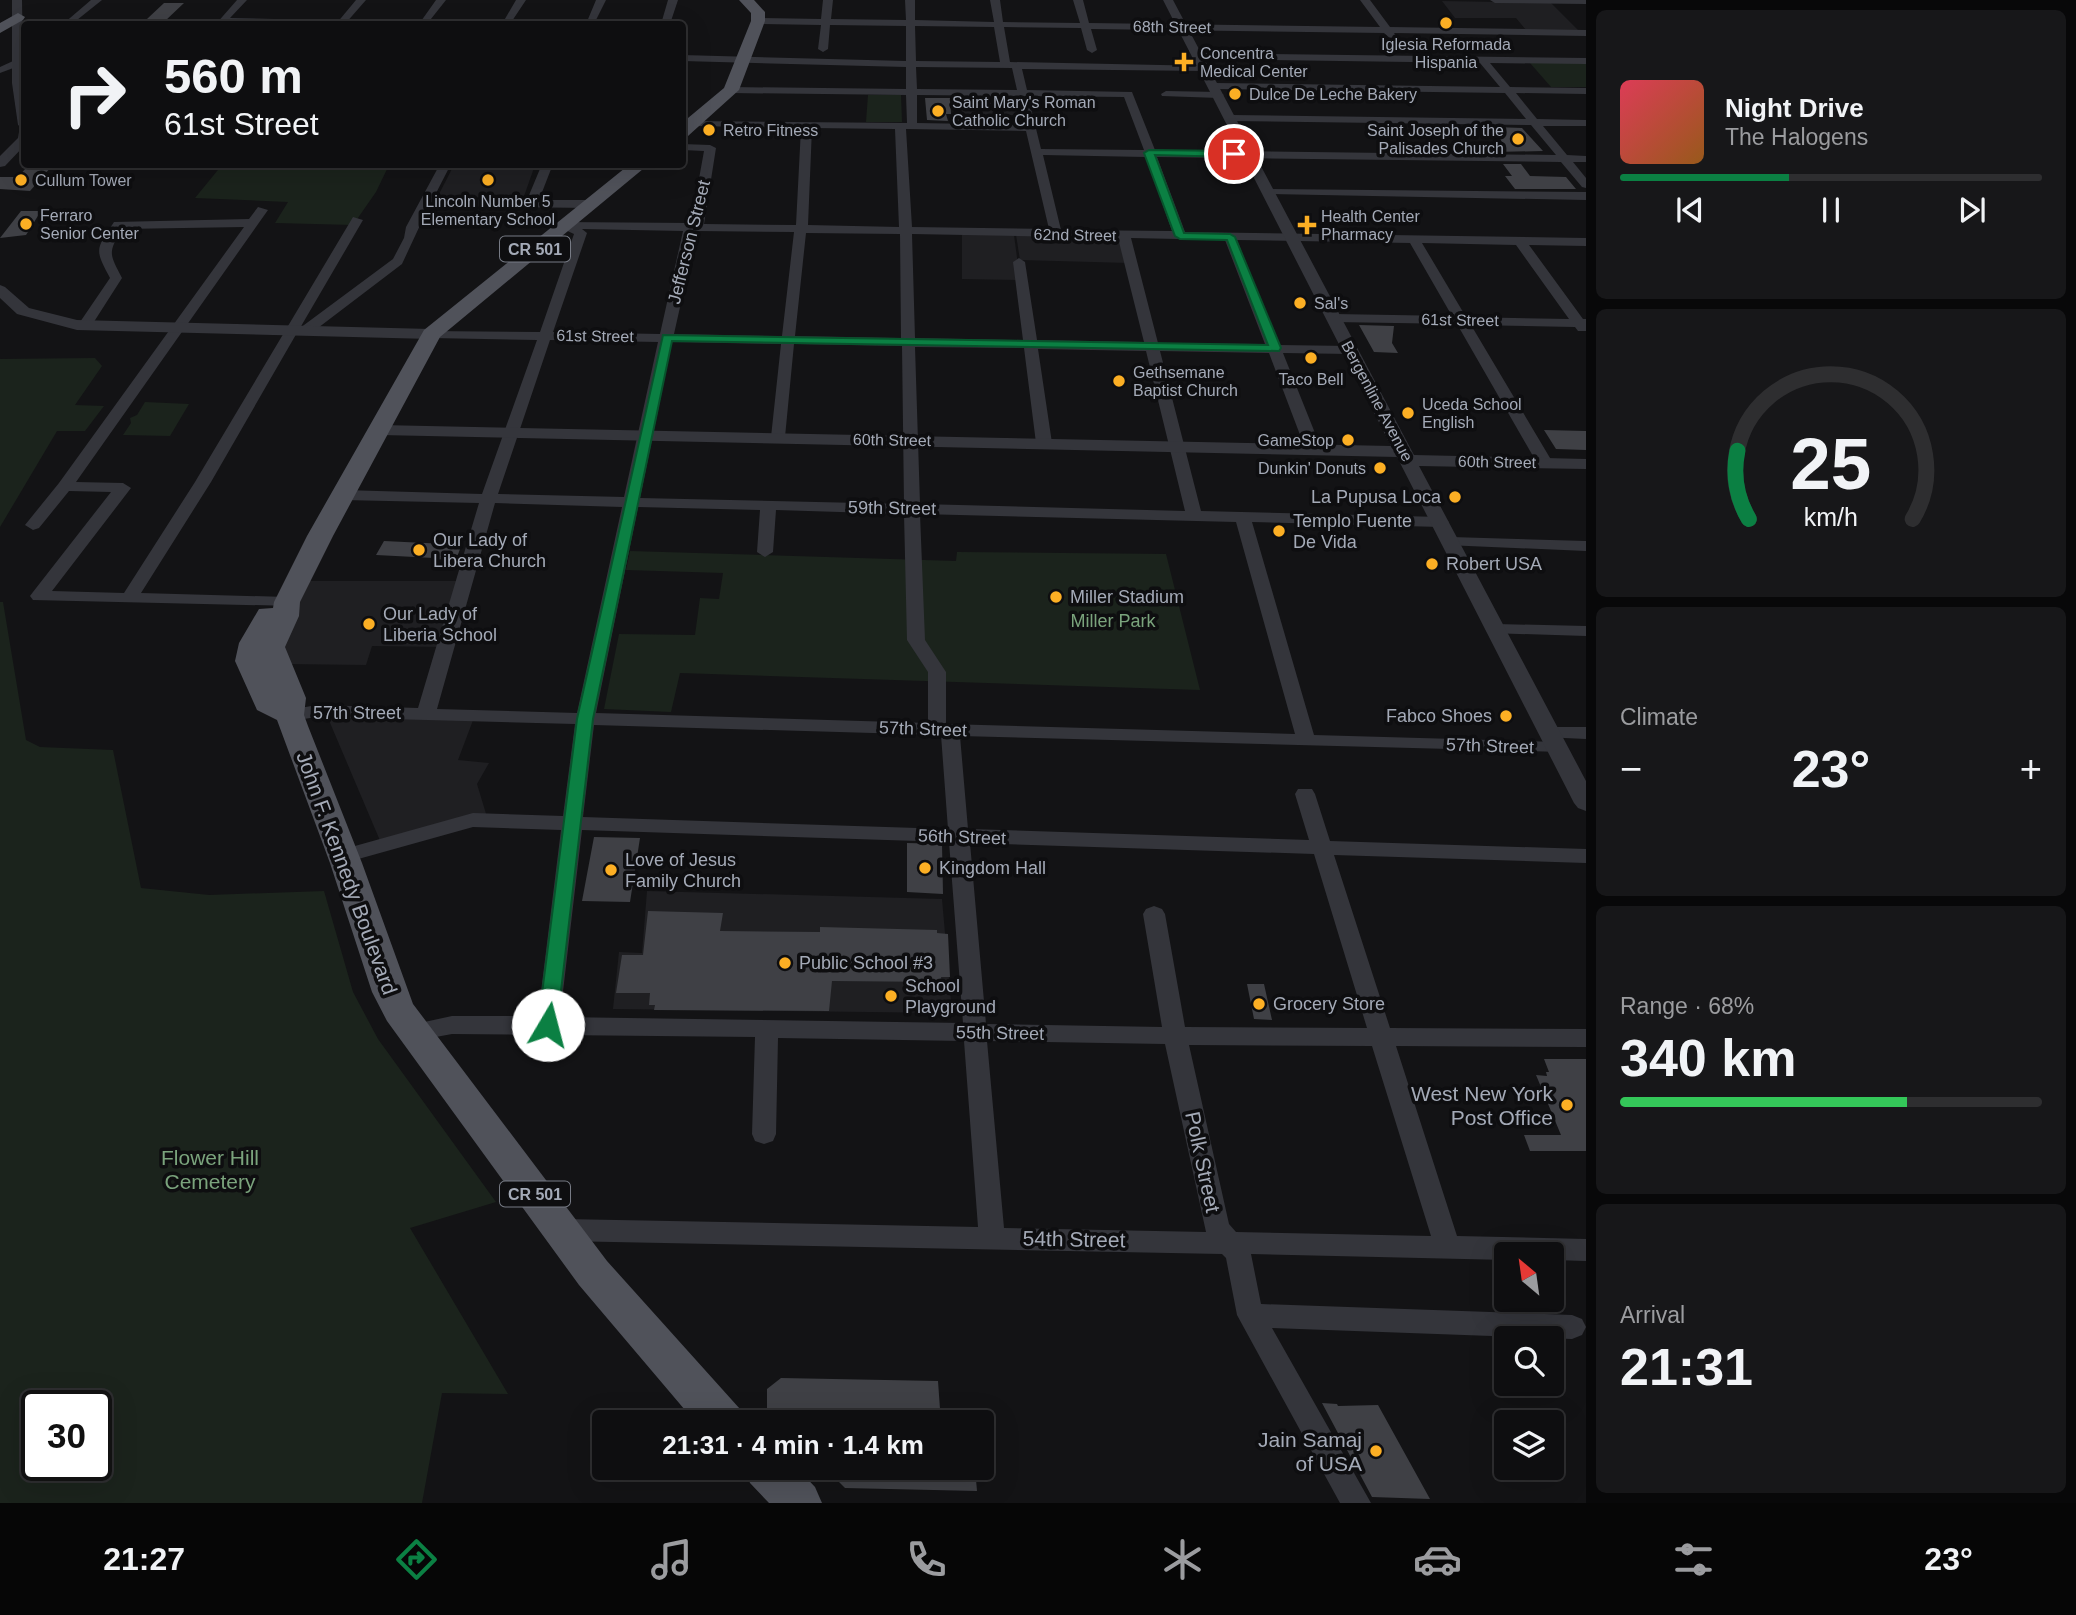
<!DOCTYPE html>
<meta charset="utf-8">
<style>
body{margin:0;font-family:Arial,sans-serif;background:#171719;color:#f1f3f6;height:100vh;display:flex;flex-direction:column;font-size:26px;white-space:nowrap}
*{box-sizing:border-box;margin:0}
p{font-size:23px;color:#9b9c9f}
.icon{flex:none;width:38px;height:38px;fill:none;stroke:currentColor;stroke-width:2;stroke-linecap:round;stroke-linejoin:round}
.map{position:relative;flex:1;overflow:hidden}
.side{display:flex;flex-direction:column;gap:10px;padding:10px;background:#080809;width:490px}
.side>*{flex:none}
.guide{position:absolute;left:21px;top:21px;width:665px;height:147px;border-radius:7px;box-shadow:0 7px 28px #0002,0 0 0 2px #2e2e30;background:#0e0e10;color:#f1f3f6;overflow:hidden}
.needle{width:46px;rotate:331deg}
.fabs{position:absolute;left:1494px;top:1242px;display:grid;gap:14px}
.fabs a{display:grid;place-items:center;width:70px;height:70px;border-radius:7px;background:#0e0e10;box-shadow:0 7px 28px #0002,0 0 0 2px #2e2e30;font-size:35px}
.speed{position:absolute;left:21px;top:1390px;display:flex;gap:14px;font-size:35px;font-weight:700;text-align:center}
.speed>*{display:grid;place-content:center;width:91px;height:91px;border-radius:50%;background:#0e0e10;box-shadow:0 7px 28px #0002,0 0 0 2px #2e2e30;line-height:1}
.speed .limit{border:4px solid #111;border-radius:10px;background:#fff;color:#111}
.pin{position:absolute;display:grid;place-items:center;width:60px;height:60px;color:#fff;margin:-30px;border:4px solid #fff;border-radius:50%;box-shadow:0 2px 7px #0007}
.me{position:absolute;width:77px;margin:-38px;rotate:8deg;stroke-linejoin:round;filter:drop-shadow(0 0 5px #0008)}
.turn{display:flex;align-items:center;gap:24px;height:147px;padding:0 28px;font-size:32px}
.turn .icon{width:91px;height:91px;stroke-width:2.5}
.turn b{display:block;font-size:49px;line-height:60px}
.big{font-size:52px;font-weight:700;line-height:1.1}
.side .tile{flex:1;display:flex;flex-direction:column;justify-content:center;gap:10px;min-width:0;padding:0 24px;border-radius:10px;background:#171719}
.side .dial{align-items:center;gap:0}
.dial svg{height:182px;overflow:visible;fill:none;stroke:#2e2e30;stroke-width:7;stroke-linecap:round;text-anchor:middle}
.dial text{fill:#f1f3f6;stroke:none}
.song{display:flex;align-items:center;gap:21px}
.cover{width:84px;height:84px;border-radius:10px;background:linear-gradient(135deg,hsl(350 70% 55%),hsl(30 70% 35%))}
.played{height:7px;border-radius:4px;background:linear-gradient(90deg,#0b8043 40%,#2e2e30 40%)}
.keys{display:flex;justify-content:space-around;direction:ltr}
.heat{display:flex;justify-content:space-between;align-items:center;font-size:38px;direction:ltr}
.charge{height:10px;border-radius:5px;background:linear-gradient(90deg,#34c759 68%,#2e2e30 0)}
.trip{position:absolute;left:592px;top:1410px;width:402px;height:70px;border-radius:7px;background:#0e0e10;box-shadow:0 7px 28px #0002,0 0 0 2px #2e2e30;font-weight:700;line-height:70px;text-align:center}
.menu{display:flex;height:112px;justify-content:space-around;align-items:center;background:#060606;color:#9b9c9f}
.menu .icon{width:49px;height:49px}
.menu .active{color:#0b8043}
.menu b{font-size:32px;color:#f1f3f6}
main{display:flex;flex:1;min-height:0}
.map>svg:first-child{display:block}
</style>
<main>
<div class="map">
<svg width="1586" height="1503" viewBox="0 0 1586 1503">
<rect width="100%" height="100%" fill="#131315"/>
<path fill="#1f1f22" d="M1442,1L1551,3L1578,30H1526L1516,18H1455Z
M955,95H1019L1023,115H989V124L957,123Z
M454,165V164L535,165L523,199L438,196Z
M962,234L1014,235L1020,280L962,279Z
M1016,235L1122,236L1129,263L1020,260Z
M306,581H463L445,647L372,646L366,665L284,664L278,645Z
M325,711L475,715L458,760L489,763L477,784L487,817L384,850Z
M647,891L942,899L952,1013L613,1009L619,952L642,953Z"/>
<path fill="#1b231c" fill-rule="evenodd" d="M1530,63H1586V87H1551Z
M868,95H901L902,122H866Z
M222,165H389L376,192L353,225L275,223L288,202L195,198Z
M95,358L102,366L75,405L104,406L85,431H57L0,527V359Z
M145,402L189,404L170,436L123,435L131,423L130,418L137,415Z
M630,551L956,561L957,552L1166,554L1200,690L680,673L671,712L604,709L619,634L695,635L700,598L719,599L723,573L626,570Z
M0,602H3L26,740L40,747L113,750L141,888L209,895L324,891L353,992L378,1039L496,1202L410,1228L508,1394L442,1393L422,1503H0ZM37,1405H96V1465H37Z"/>
<path fill="#3f4045" d="M164,3H184L164,22L147,19Z
M925,98H950L951,114H946L948,121L927,120Z
M1495,127L1522,128L1543,151L1494,152L1490,147H1505L1499,137H1504Z
M1503,164H1521L1530,176L1566,177L1576,189H1515L1505,176H1512Z
M51,167L30,191L0,189V177H18L26,168Z
M21,211H41L26,235L0,238Z
M1359,325L1394,326L1392,343L1398,353L1374,352Z
M1544,430L1586,431V450L1556,449Z
M384,541L446,544H462L457,557L436,560L434,558L376,555Z
M594,837L640,838L630,902L582,901Z
M907,843L942,844L943,894L907,892Z
M648,911L723,913L720,931L820,932V927L937,930V933L948,934L950,977H941L942,982L832,981L829,1011L654,1010L655,1005H649L650,993H616L622,955H643Z
M1247,984H1264L1272,1020L1254,1019Z
M1544,1059H1586V1151H1530L1524,1135H1561L1536,1075L1547,1076L1546,1072H1549Z
M781,1378L938,1381L941,1423H781L767,1408V1389Z
M1322,1403L1337,1404L1338,1406L1378,1405L1430,1499L1372,1497Z
M825,1468H975L977,1491L845,1488Z"/>
<g fill="none" stroke-linecap="round" stroke-linejoin="round">
<path fill="#34353b" fill-rule="evenodd" d="M91,0H102L72,24H63Z
M237,0H247L230,18L314,20L319,23L216,24Z
M356,0H366L345,24H336Z
M436,0H446L427,24H419Z
M516,0H526L510,24H502Z
M596,0H606L594,24H586Z
M668,0H678L670,24H661Z
M823,0H833L831,19L906,20L905,0H915V20L994,22L990,0H1000L1003,22L1080,23L1073,0H1083L1089,23L1380,27L1360,0H1370L1390,27L1586,30V36L1394,33L1397,37L1392,40L1384,33L1091,29L1097,50L1092,53L1087,50L1081,28L1004,27L1010,62L1209,66V70L1205,71L1022,69L1027,90L1132,92L1155,150L1556,155L1531,125L1232,121L1227,118L1232,115L1526,119L1505,93L1215,89L1210,86L1215,83L1500,87L1480,63L1199,59L1194,56L1199,53L1586,58V64L1490,63L1510,87L1586,88V94L1516,93L1537,119L1586,120V126H1543L1567,155L1586,156V162H1573L1586,178V188L1582,187L1561,162L1157,157L1185,232L1586,238V246L1529,245L1583,319H1586V331H1578L1575,327L1471,325L1553,463L1550,466H1540L1537,463L1457,324L1334,322L1327,318L1334,314L1452,316L1410,243L1237,240L1279,345L1350,346L1357,350L1350,354L1283,353L1321,448L1318,451L1313,453L1305,448L1269,353L1160,351L1201,511L1441,517L1449,522L1441,527L1252,522L1314,735L1557,742L1564,744L1567,748L1564,752L960,736L968,829L1309,840L1295,794L1298,789H1312L1315,794L1330,841L1586,849V863L1334,855L1390,1028L1586,1029V1047L1396,1046L1457,1236L1586,1239V1261L1552,1260V1255H1507V1260L1251,1254L1261,1304L1572,1315L1582,1319L1586,1327L1582,1335L1572,1339L1272,1328L1371,1503H1340L1237,1315L1226,1258L1222,1254L563,1241L554,1238L550,1230L554,1222L563,1219L978,1227L964,1041L778,1038L776,1134L773,1141L764,1144L755,1141L752,1134L755,1037L452,1034L414,1041L406,1038L402,1032L406,1026L452,1016H538L561,830L473,827L344,863L337,861L334,856L337,851L473,813L563,816L575,724L317,717L290,721L281,715L283,711L317,705L418,708L479,503L343,500L335,495L343,490L482,494L537,340L431,338L424,334L426,331L540,332L574,234L561,228V222L691,223L704,151L682,150V144L710,145L716,148L704,224L796,225L801,128L693,126L688,123L689,121L907,123L906,95L731,93L726,90L731,87L906,89V67L682,61V55L906,61V26L830,25L828,49L823,52L818,49L821,25L758,24L753,21L758,18L821,19ZM915,26L994,27L1000,62L916,61ZM916,67L1012,68L1017,90L917,89ZM917,95L1018,96L1025,125L917,123ZM1028,96L1124,97L1144,150L1041,149ZM812,128L895,129L899,227L808,225ZM906,129L1026,131L1049,229L912,227ZM1043,155L1146,157L1172,231L1061,230ZM582,229L683,231L660,334L553,332L587,233ZM697,231L794,232L782,336L674,334ZM806,233L900,234L901,338L795,336ZM912,234L1118,238L1144,342L1037,340L1025,262L1019,258L1013,262L1023,340L915,338ZM1131,238L1225,240L1265,344L1158,343ZM1422,243L1516,245L1569,319L1466,317ZM550,340L658,342L624,497L498,494ZM672,342L781,344L771,437L778,441L785,437L794,344L902,346L904,504L640,498ZM915,347L1024,348L1036,443L1044,448L1052,443L1038,349L1146,351L1185,511L920,504ZM495,503L622,507L577,713L437,709ZM638,507L760,510L757,552L765,557L773,552L776,510L904,514L907,640L928,672V723L596,713ZM920,514L1236,522L1295,734L946,724V672L925,640ZM594,725L941,735L948,829L583,817ZM582,830L949,842L963,1023L560,1017ZM970,843L1314,854L1367,1028L1185,1027L1165,914L1162,909L1154,906L1146,909L1143,914L1162,1027L986,1024ZM987,1041L1165,1044L1206,1232L1004,1228ZM1189,1045L1372,1046L1431,1236L1236,1232L1229,1224Z
M1490,0H1586V4L1495,3Z
M24,56V64L0,73V67Z
M1166,91L1219,92L1224,95L1219,98L1162,96L1161,94Z
M440,164H451L433,199L527,200L542,164H553L539,200H590L596,204L590,208L429,206L402,264L310,334L305,335L298,331L211,482L141,593L287,597L296,602L293,606L33,600L30,596L33,592L111,492L69,491L39,528L33,530L25,525L59,483L244,227L122,229C108,253 109,253 122,278L90,328H80L78,325L110,278C94,248 96,250 114,222L249,219L258,207L268,210L76,482L123,483L131,488L52,591L124,593L195,482L353,217L363,220L300,328L393,259L404,238L406,227Z
M1270,189L1586,192V200L1266,194V190Z
M1451,537L1586,541V551L1445,545L1443,542Z
M1496,624L1586,626V636L1490,633L1487,629Z
M1550,727H1586V739L1543,737L1541,733L1543,729Z"/>
<path fill="#34353b" fill-rule="evenodd" d="M12,0H22L24,129L18,125L12,83Z
M1163,0H1173L1414,455L1586,459V469L1419,466L1586,781V811L1578,808L1574,803L1397,457L380,435L371,430L380,425L1391,446Z
M24,131V146L5,166L0,167V156L18,138L19,132Z
M0,285L5,287L29,308L77,320L431,329L439,334L431,339L77,330L17,314L0,298Z"/>
<path fill="#50525a" fill-rule="evenodd" d="M739,0H754L765,12V21L739,90L688,136L682,137V123L724,88L751,21V13Z
M18,13L25,17L23,20L0,33V23Z
M630,164H649L440,337L333,536L300,602L299,616L285,647L306,698L304,715L308,726L362,863L413,1004L607,1261L740,1409L746,1423H696L579,1285L387,1021L372,992L330,863L277,720L257,710L235,661L239,643L259,609L273,608L274,602L307,536L424,330Z
M744,1468H797L815,1487L822,1503H769L750,1483Z"/>
</g>
<path fill="#0b8043" stroke="#07532c" stroke-width="2" d="M1149,150L1234,151L1238,154L1234,157L1155,155L1184,233L1230,234L1235,237L1281,348L1279,351L672,341L593,719L557,1025L554,1030H541L538,1025L577,719L663,335L1268,345L1227,240L1180,239L1175,236L1144,153Z"/>
<g fill="#fcaf24" stroke="#0e0e10" stroke-width="2.5">
<circle cx="1446" cy="23" r="7"/>
<path d="M1180.5 51.5h7v7h7v7h-7v7h-7v-7h-7v-7h7z"/>
<circle cx="1235" cy="94" r="7"/>
<circle cx="938" cy="111" r="7"/>
<circle cx="709" cy="130" r="7"/>
<circle cx="1518" cy="139" r="7"/>
<circle cx="21" cy="180" r="7"/>
<circle cx="488" cy="180" r="7"/>
<circle cx="26" cy="224" r="7"/>
<path d="M1303.5 214.5h7v7h7v7h-7v7h-7v-7h-7v-7h7z"/>
<circle cx="1300" cy="303" r="7"/>
<circle cx="1311" cy="358" r="7"/>
<circle cx="1119" cy="381" r="7"/>
<circle cx="1408" cy="413" r="7"/>
<circle cx="1348" cy="440" r="7"/>
<circle cx="1380" cy="468" r="7"/>
<circle cx="1455" cy="497" r="7"/>
<circle cx="1279" cy="531" r="7"/>
<circle cx="419" cy="550" r="7"/>
<circle cx="1432" cy="564" r="7"/>
<circle cx="1056" cy="597" r="7"/>
<circle cx="369" cy="624" r="7"/>
<circle cx="1506" cy="716" r="7"/>
<circle cx="925" cy="868" r="7"/>
<circle cx="611" cy="870" r="7"/>
<circle cx="785" cy="963" r="7"/>
<circle cx="891" cy="996" r="7"/>
<circle cx="1259" cy="1004" r="7"/>
<circle cx="1567" cy="1105" r="7"/>
<circle cx="1376" cy="1451" r="7"/>
</g>
<g text-anchor="middle" dominant-baseline="central" stroke-width="7" stroke-linejoin="round" paint-order="stroke">
<g font-size="16" fill="#a4aab7" stroke="#0e0e10">
<text transform="translate(1172 27) rotate(1)">68th Street</text>
<text transform="translate(1075 235) rotate(1)">62nd Street</text>
<text transform="translate(1460 320) rotate(1)">61st Street</text>
<text transform="translate(595 336) rotate(1)">61st Street</text>
<text transform="translate(1377 401) rotate(62)">Bergenline Avenue</text>
<text transform="translate(892 440) rotate(1)">60th Street</text>
<text transform="translate(1497 462) rotate(1)">60th Street</text>
</g>
<g font-size="16" fill="#a4aab7" stroke="#0e0e10" text-anchor="start">
<text x="1446" y="44" text-anchor="middle">Iglesia Reformada<tspan x="1446" dy="18">Hispania</tspan></text>
<text x="1200" y="53">Concentra<tspan x="1200" dy="18">Medical Center</tspan></text>
<text x="1249" y="94">Dulce De Leche Bakery</text>
<text x="952" y="102">Saint Mary's Roman<tspan x="952" dy="18">Catholic Church</tspan></text>
<text x="723" y="130">Retro Fitness</text>
<text x="1504" y="130" text-anchor="end">Saint Joseph of the<tspan x="1504" dy="18">Palisades Church</tspan></text>
<text x="35" y="180">Cullum Tower</text>
<text x="488" y="201" text-anchor="middle">Lincoln Number 5<tspan x="488" dy="18">Elementary School</tspan></text>
<text x="40" y="215">Ferraro<tspan x="40" dy="18">Senior Center</tspan></text>
<text x="1321" y="216">Health Center<tspan x="1321" dy="18">Pharmacy</tspan></text>
<text x="1314" y="303">Sal's</text>
<text x="1133" y="372">Gethsemane<tspan x="1133" dy="18">Baptist Church</tspan></text>
<text x="1311" y="379" text-anchor="middle">Taco Bell</text>
<text x="1422" y="404">Uceda School<tspan x="1422" dy="18">English</tspan></text>
<text x="1334" y="440" text-anchor="end">GameStop</text>
<text x="1366" y="468" text-anchor="end">Dunkin' Donuts</text>
</g>
<g fill="#0e0e10" stroke="#777b85" stroke-width="2">
<rect x="500" y="236.5" width="70" height="25" rx="5"/>
<rect x="500" y="1181.5" width="70" height="25" rx="5"/>
</g>
<g font-size="16" font-weight="bold" fill="#a4aab7">
<text x="535" y="249">CR 501</text>
<text x="535" y="1194">CR 501</text>
</g>
<g font-size="18" fill="#a4aab7" stroke="#0e0e10">
<text transform="translate(689 242) rotate(-76)">Jefferson Street</text>
<text transform="translate(892 508) rotate(1)">59th Street</text>
<text x="357" y="713">57th Street</text>
<text transform="translate(923 729) rotate(2)">57th Street</text>
<text transform="translate(1490 746) rotate(2)">57th Street</text>
<text transform="translate(962 837) rotate(2)">56th Street</text>
<text transform="translate(1000 1033) rotate(1)">55th Street</text>
</g>
<g font-size="18" fill="#a4aab7" stroke="#0e0e10" text-anchor="start">
<text x="1441" y="497" text-anchor="end">La Pupusa Loca</text>
<text x="1293" y="521">Templo Fuente<tspan x="1293" dy="21">De Vida</tspan></text>
<text x="433" y="540">Our Lady of<tspan x="433" dy="21">Libera Church</tspan></text>
<text x="1446" y="564">Robert USA</text>
<text x="1070" y="597">Miller Stadium</text>
<text x="383" y="614">Our Lady of<tspan x="383" dy="21">Liberia School</tspan></text>
<text x="1492" y="716" text-anchor="end">Fabco Shoes</text>
<text x="625" y="860">Love of Jesus<tspan x="625" dy="21">Family Church</tspan></text>
<text x="939" y="868">Kingdom Hall</text>
<text x="799" y="963">Public School #3</text>
<text x="905" y="986">School<tspan x="905" dy="21">Playground</tspan></text>
<text x="1273" y="1004">Grocery Store</text>
</g>
<g font-size="18" fill="#7aa37c" stroke="#0e0e10">
<text x="1113" y="621">Miller Park</text>
</g>
<g font-size="21" fill="#a4aab7" stroke="#0e0e10">
<text transform="translate(347 873) rotate(70)">John F. Kennedy Boulevard</text>
<text transform="translate(1203 1162) rotate(78)">Polk Street</text>
<text transform="translate(1074 1239) rotate(1)">54th Street</text>
</g>
<g font-size="21" fill="#a4aab7" stroke="#0e0e10" text-anchor="end">
<text x="1553" y="1093">West New York<tspan x="1553" dy="24">Post Office</tspan></text>
<text x="1362" y="1439">Jain Samaj<tspan x="1362" dy="24">of USA</tspan></text>
</g>
<g font-size="21" fill="#7aa37c" stroke="#0e0e10">
<text x="210" y="1157">Flower Hill<tspan x="210" dy="24">Cemetery</tspan></text>
</g>
</g>
</svg>
<div class="fabs">
<a><svg class="needle" viewBox="-14 -14 28 28"><path d="M0-13l5 13h-10z" fill="#e53935"/><path d="M0 13l5-13h-10z" fill="#9b9c9f"/></svg></a>
<a><svg class="icon" aria-label="search" viewBox="0 0 24 24"><circle cx="10" cy="10" r="6"/><path d="M15 15l6 6"/></svg></a>
<a><svg class="icon" aria-label="layers" viewBox="0 0 24 24"><path d="M12 4l9 5-9 5-9-5zM3 14l9 5 9-5"/></svg></a>
</div>
<div class="speed"><div class="limit">30</div></div>
<div class="pin" style="left:1234px;top:154px;background:#d93025"><svg class="icon" aria-label="arrive" viewBox="0 0 24 24"><path d="M6 21V4h12l-3 4 3 4H6"/></svg></div>
<svg class="me" style="left:548px;top:1025px" viewBox="-20 -20 40 40"><circle r="19" fill="#fff"/><path d="M0-13L10 11 0 6-10 11z" fill="#0b8043"/></svg>
<div class="trip">21:31 · 4 min · 1.4 km</div>
<div class="guide">
<div class="turn"><svg class="icon" aria-label="right" viewBox="0 0 24 24"><path d="M7 20v-9h11M14 6l5 5-5 5"/></svg><div><b>560 m</b>61st Street</div></div>
</div>
</div>
<section class="side">
<div class="tile">
<div class="song"><i class="cover"></i><div><b>Night Drive</b><p>The Halogens</p></div></div>
<div class="played"></div>
<div class="keys"><svg class="icon" aria-label="previous" viewBox="0 0 24 24"><path d="M18 5L8 12l10 7zM5 5v14"/></svg><svg class="icon" aria-label="pause" viewBox="0 0 24 24"><path d="M8 5v14M16 5v14"/></svg><svg class="icon" aria-label="next" viewBox="0 0 24 24"><path d="M6 5l10 7-10 7zM19 5v14"/></svg></div>
</div>
<div class="tile dial"><svg viewBox="0 0 100 80">
<path d="M14 69A42 42 0 1 1 86 69"/>
<path d="M14 69A42 42 0 0 1 9 39" stroke="#0b8043"/>
<text x="50" y="56" font-size="32" font-weight="700">25</text>
<text x="50" y="72" font-size="11">km/h</text>
</svg></div>
<div class="tile"><p>Climate</p>
<div class="heat"><a>−</a><b class="big">23°</b><a>+</a></div>
</div>
<div class="tile"><p>Range · 68%</p><b class="big">340 km</b><div class="charge"></div></div>
<div class="tile"><p>Arrival</p><b class="big">21:31</b></div>
</section>
</main>
<nav class="menu">
<b>21:27</b>
<svg class="icon active" aria-label="directions" viewBox="0 0 24 24"><path d="M12 3l9 9-9 9-9-9zM9 14v-3h6M13 9l2 2-2 2"/></svg>
<svg class="icon" aria-label="music" viewBox="0 0 24 24"><path d="M9 18V5l10-2v13"/><circle cx="6" cy="18" r="3"/><circle cx="16" cy="16" r="3"/></svg>
<svg class="icon" aria-label="phone" viewBox="0 0 24 24"><path d="M5 4h4l2 5-3 2q2 4 5 5l2-3 5 2v4C11 20 4 13 5 4z"/></svg>
<svg class="icon" aria-label="climate" viewBox="0 0 24 24"><path d="M12 3v18M4 7l16 10M4 17L20 7"/></svg>
<svg class="icon" aria-label="car" viewBox="0 0 24 24"><path d="M5 17H2v-5l4-1 3-4h7l3 4 3 1v5h-3M9 17h6M6 11h13"/><circle cx="7" cy="17" r="2"/><circle cx="17" cy="17" r="2"/></svg>
<svg class="icon" aria-label="filters" viewBox="0 0 24 24"><path d="M4 7h16M4 17h16"/><circle cx="9" cy="7" r="2"/><circle cx="15" cy="17" r="2"/></svg>
<b>23°</b>
</nav>
